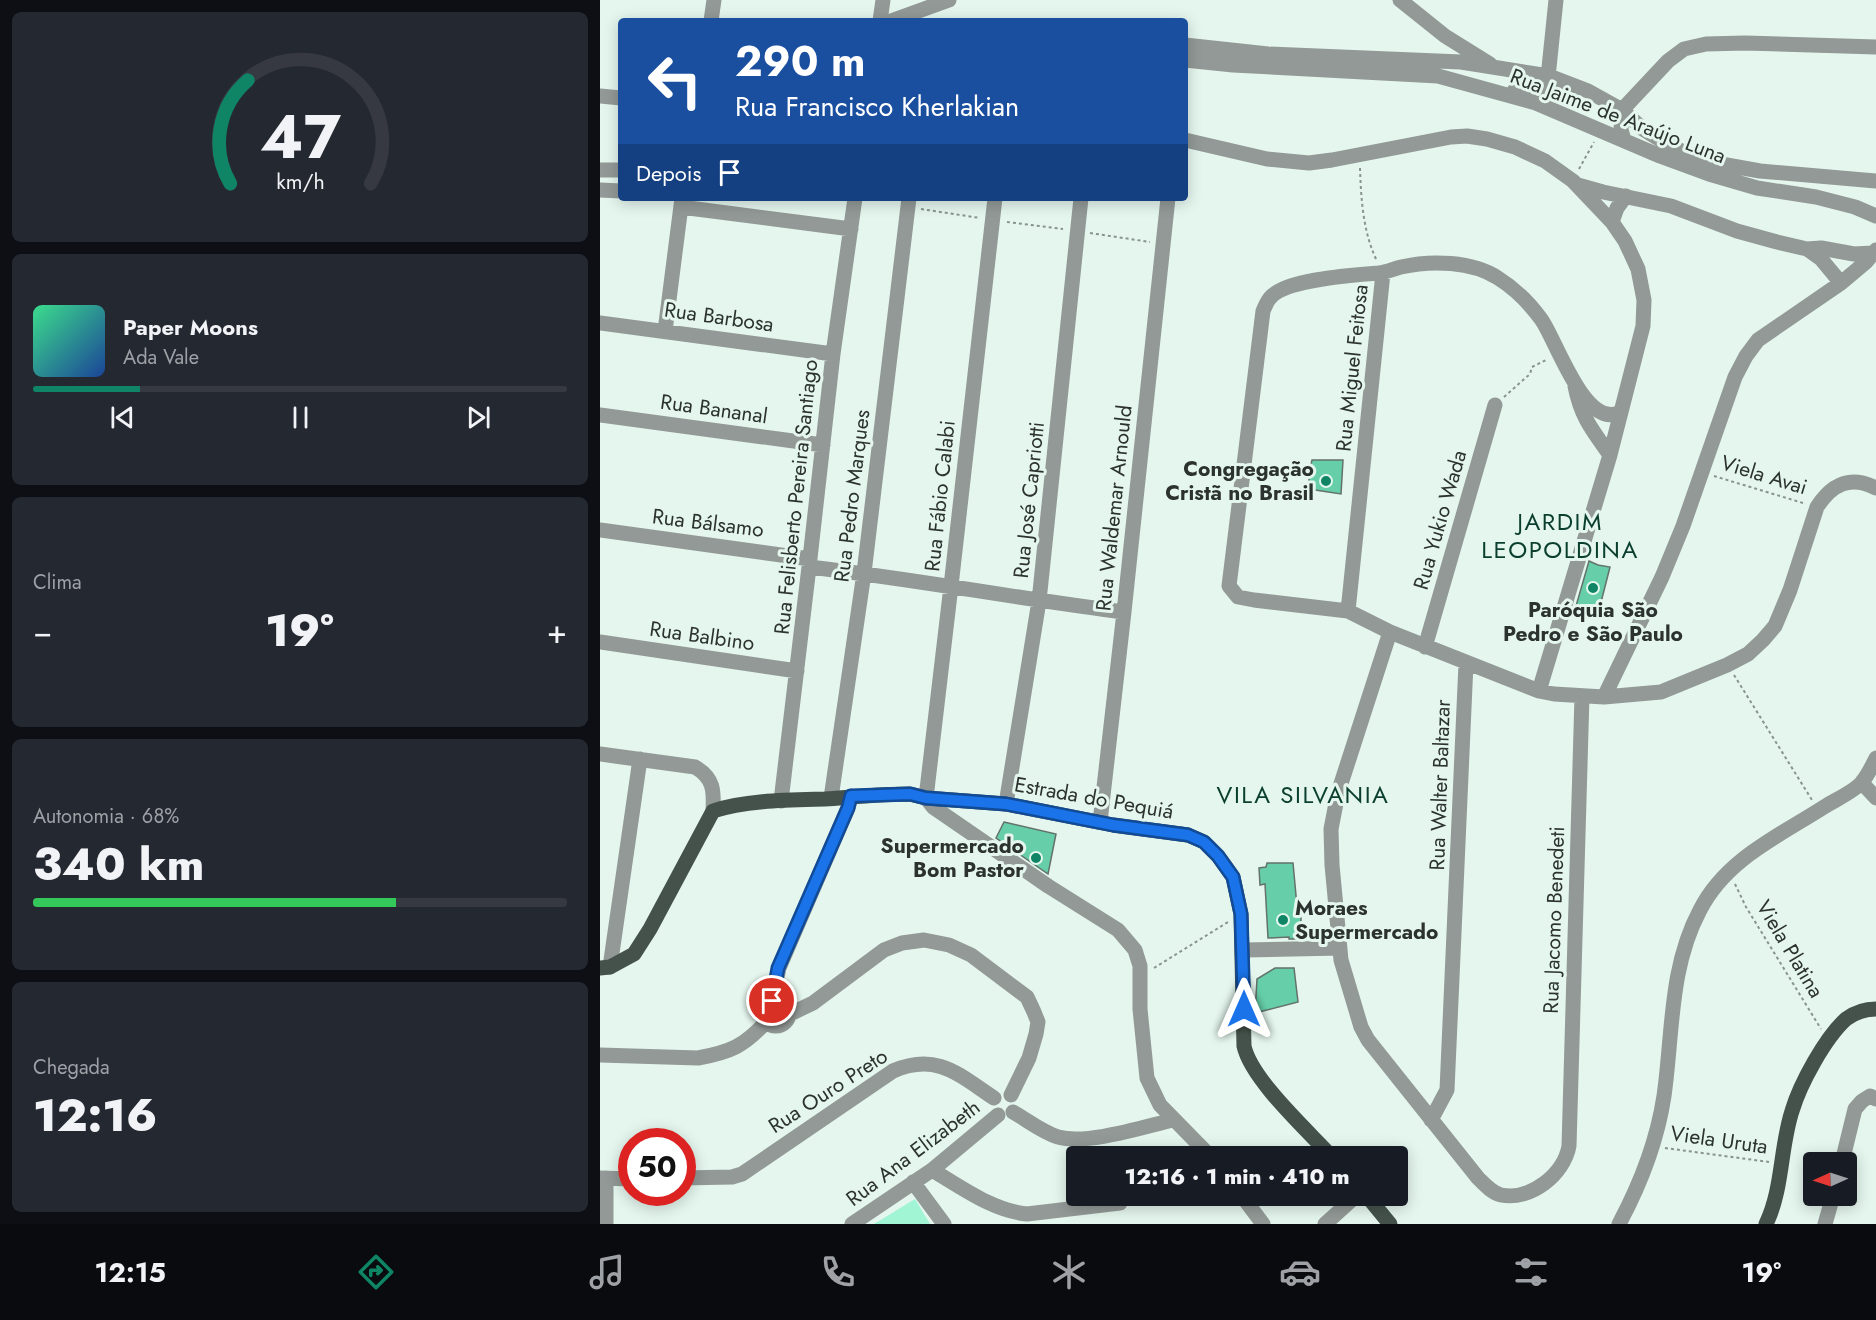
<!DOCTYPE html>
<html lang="pt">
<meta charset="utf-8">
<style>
body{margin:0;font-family:Jost,sans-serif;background:#242831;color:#f1f3f6;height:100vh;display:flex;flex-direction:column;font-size:22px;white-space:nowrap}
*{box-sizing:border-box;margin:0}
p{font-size:20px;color:#9ea1a6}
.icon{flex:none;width:33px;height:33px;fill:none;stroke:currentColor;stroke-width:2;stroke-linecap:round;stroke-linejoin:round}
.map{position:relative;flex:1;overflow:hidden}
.side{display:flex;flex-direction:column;gap:12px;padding:12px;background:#0d0f14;width:600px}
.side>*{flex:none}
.banner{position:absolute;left:18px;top:18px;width:570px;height:183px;border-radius:6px;box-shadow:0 3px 15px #0003;background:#1a4fa0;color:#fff;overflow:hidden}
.needle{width:39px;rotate:267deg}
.fabs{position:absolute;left:1203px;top:1152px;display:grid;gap:12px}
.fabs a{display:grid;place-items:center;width:54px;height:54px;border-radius:6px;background:#171b24;box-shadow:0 3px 15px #0003;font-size:30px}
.speed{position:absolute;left:18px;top:1128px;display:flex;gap:12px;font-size:30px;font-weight:700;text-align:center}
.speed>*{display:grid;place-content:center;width:78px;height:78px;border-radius:50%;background:#171b24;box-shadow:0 3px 15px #0003;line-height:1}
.speed .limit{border:9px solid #d22;background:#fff;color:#111}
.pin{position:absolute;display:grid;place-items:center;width:51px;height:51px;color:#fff;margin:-26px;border:3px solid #fff;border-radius:50%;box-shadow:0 2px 6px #0007}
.me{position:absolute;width:66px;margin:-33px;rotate:0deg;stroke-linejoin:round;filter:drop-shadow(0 0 4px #0008)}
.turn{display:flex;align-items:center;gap:21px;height:126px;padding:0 18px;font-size:27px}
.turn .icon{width:78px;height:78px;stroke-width:2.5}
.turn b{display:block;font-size:42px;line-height:51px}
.then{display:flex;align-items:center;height:57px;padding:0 18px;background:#0003;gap:12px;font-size:22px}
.big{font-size:45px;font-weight:800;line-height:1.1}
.side .card{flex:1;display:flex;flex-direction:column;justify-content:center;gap:9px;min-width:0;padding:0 21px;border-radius:9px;background:#242831}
.side .dial{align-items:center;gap:0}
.dial svg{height:156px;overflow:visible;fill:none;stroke:#363941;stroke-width:7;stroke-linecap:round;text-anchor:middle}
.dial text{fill:#f1f3f6;stroke:none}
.song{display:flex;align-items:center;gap:18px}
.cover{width:72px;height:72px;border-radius:9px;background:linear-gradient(135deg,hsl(150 70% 55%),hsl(220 70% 35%))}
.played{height:6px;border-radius:3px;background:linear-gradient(90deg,#0f8565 20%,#363941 20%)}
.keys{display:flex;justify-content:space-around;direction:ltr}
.heat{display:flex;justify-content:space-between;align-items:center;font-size:33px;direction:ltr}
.charge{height:9px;border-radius:4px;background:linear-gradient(90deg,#34c759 68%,#363941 0)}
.trip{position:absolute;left:466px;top:1146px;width:342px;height:60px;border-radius:6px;background:#171b24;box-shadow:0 3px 15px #0003;font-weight:800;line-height:60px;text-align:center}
.tab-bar{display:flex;height:96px;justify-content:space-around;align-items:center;background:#090b0e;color:#9ea1a6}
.tab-bar .icon{width:42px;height:42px}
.tab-bar .active{color:#0f8565}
.tab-bar b{font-size:27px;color:#f1f3f6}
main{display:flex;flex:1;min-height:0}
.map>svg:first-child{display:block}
</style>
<main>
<section class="side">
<div class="card dial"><svg viewBox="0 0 100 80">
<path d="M14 69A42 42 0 1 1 86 69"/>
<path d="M14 69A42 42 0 0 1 23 16" stroke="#0f8565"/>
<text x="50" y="56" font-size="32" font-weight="700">47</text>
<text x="50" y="72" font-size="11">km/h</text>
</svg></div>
<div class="card">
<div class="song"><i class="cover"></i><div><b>Paper Moons</b><p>Ada Vale</p></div></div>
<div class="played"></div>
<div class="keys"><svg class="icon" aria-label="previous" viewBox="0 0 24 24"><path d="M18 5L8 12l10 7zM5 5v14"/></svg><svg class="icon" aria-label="pause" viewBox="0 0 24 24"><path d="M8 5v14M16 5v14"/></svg><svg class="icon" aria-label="next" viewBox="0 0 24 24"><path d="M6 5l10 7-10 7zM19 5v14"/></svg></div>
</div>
<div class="card"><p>Clima</p>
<div class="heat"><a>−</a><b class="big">19°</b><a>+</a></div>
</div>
<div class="card"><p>Autonomia · 68%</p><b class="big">340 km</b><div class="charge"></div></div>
<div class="card"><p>Chegada</p><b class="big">12:16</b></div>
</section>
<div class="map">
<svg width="1276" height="1224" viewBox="0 0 1276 1224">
<rect width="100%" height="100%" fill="#e4f6ee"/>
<path fill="#a1f4d4" d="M315,1199L330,1224H274Z"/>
<path fill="#66cfaa" stroke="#63726c" stroke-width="1.5" d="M712,460H743L741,494L709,489V473Z
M989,561L998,565L1010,567L999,610L991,608L988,617L974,613Z
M404,822L456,834L448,874L396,838Z
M667,863H693L698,917H701V939H689V937L668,938L665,884L660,885L659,868L666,867Z
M675,968H694L698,1002L655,1013L657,979Z"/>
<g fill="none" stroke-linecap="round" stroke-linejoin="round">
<path stroke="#88948e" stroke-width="2" stroke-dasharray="3 3" stroke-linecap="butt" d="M760,168C761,199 763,231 776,259
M979,169L994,142
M321,209L380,218
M407,222L463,229
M490,233L550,242
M904,397L930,374L932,367L948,359
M1114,476L1203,503
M1134,675L1212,800
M1135,884L1146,907L1221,1029
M554,968L628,922
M1065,1148L1169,1162"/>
<path stroke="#929996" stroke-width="15" d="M800,0L845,36L890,64
M111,21L114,0
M280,21L283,0
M291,21L349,0
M585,45L668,54L861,62L949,76L988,91L1015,106L1022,110L1043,129L1069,145L1092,156L1121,164L1160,171L1276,181
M585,60L633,65L838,76L936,103L1060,156L1109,174L1157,188L1216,197L1255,207L1276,216
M914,91L942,92L947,87L956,0
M0,96L21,98
M585,140L667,159L709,163L732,160L851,137L867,136L887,139L915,147L945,161L973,181L1012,222L1025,241L1038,269L1044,300L1043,326L1010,455L939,691
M1024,140L1021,130L1022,110L1068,61L1084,49L1106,44L1145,43L1276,47
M0,170H21
M978,185L1003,192L1071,206L1137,231L1177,242L1207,249L1221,248L1254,254L1273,253
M0,190L21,191
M395,198L351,586L326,798L333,807L448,886L518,930L535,950L540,966V1009L547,1078L560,1105L610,1156
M81,207L251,229
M1012,222L1017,208L1026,196
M1207,249L1221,259L1241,283
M0,323L233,354
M65,331L82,198
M975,386C981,417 992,430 1010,455
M1020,412C985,431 956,339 941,319C930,304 914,288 898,278C872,261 831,260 801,267C793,269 787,272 779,273C755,275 685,279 670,298C667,301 665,307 663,311L629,586L638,597L654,600L748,611L790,632L939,691L954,694L1004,697L1061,692L1127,665L1148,654L1163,640L1175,626L1190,590L1217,507C1232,484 1250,475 1276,488
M0,415L223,445
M0,530L210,559
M209,567C315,579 419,599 524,612
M748,611L783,273
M790,632L738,793L731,829L732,865L741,960L761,1027L768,1040L878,1178C885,1185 892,1193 901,1195C931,1201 964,1174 969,1146L982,696
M0,642L197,671
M825,647L895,405
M1004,697L1062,577L1083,526L1135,377L1146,356L1158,340L1241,283L1266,262L1276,250
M0,754L95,767C114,778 114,791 113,811
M1262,783L1276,798
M231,798L264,573L309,198
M181,801L209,567L233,354L255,198
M406,804L439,601L481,198
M500,822L524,612L568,198
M643,950L740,948
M10,967L40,759
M163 1013a13 13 0 1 1 26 0a13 13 0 1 1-26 0Z
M172,1001L179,968L248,808L251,796
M188,1015L213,1003L284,950L302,943L324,940L349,945L371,955L427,997L434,1012L438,1022L436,1034L429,1058L411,1095
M0,1055L98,1058C131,1052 144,1046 166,1022
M413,1112C427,1120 442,1132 458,1137C488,1145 543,1127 573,1120
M831,1120L847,1090L866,663
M1242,1162L1255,1109L1262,1101L1270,1096L1276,1099
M332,1170C361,1187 393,1211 427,1214L520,1203
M0,1178L32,1179
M6,1178V1224
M82,1178L132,1177L142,1174L293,1071C337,1052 359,1075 394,1098
M313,1182L344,1224
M642,1196L663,1224
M252,1224L332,1170L398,1115
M725,1224L756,1196
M1019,1224C1041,1183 1057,1142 1064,1096C1073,1033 1069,968 1100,910C1126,859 1179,836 1224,807C1235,800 1255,791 1262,782C1268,775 1272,766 1276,758
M1225,1224L1233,1196"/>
<path stroke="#45524c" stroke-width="15" d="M0,968L10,967L34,954L50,929L113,811C146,800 190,800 225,799C253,797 282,794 310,794L326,798L406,804L513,825L588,835L604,842L618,856L633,877L641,914L644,1046C651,1079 707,1130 731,1156
M767,1196L790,1224
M1166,1224C1183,1189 1180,1148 1192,1111C1200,1084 1225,1038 1246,1019C1254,1013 1265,1009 1276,1009"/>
</g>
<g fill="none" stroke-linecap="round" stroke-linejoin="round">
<g stroke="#114b97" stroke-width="15">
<path id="route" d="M172,1001L178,968L248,808L251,796L310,794L326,798L406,804L513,825L588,835L604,842L618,856L633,877L641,914L644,1009"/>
</g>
<use href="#route" stroke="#1a73e8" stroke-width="10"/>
</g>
<g fill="#0f8565" stroke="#e4f6ee" stroke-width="2">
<circle cx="726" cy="481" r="6"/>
<circle cx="993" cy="588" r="6"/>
<circle cx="436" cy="858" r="6"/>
<circle cx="683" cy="920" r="6"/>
</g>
<g text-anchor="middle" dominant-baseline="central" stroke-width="6" stroke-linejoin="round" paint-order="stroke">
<g font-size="21" fill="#2c322f" stroke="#e4f6ee">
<text transform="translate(1018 116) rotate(21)">Rua Jaime de Araújo Luna</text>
<text transform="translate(119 317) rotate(8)">Rua Barbosa</text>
<text transform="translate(752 368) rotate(-84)">Rua Miguel Feitosa</text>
<text transform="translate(114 409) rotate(8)">Rua Bananal</text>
<text transform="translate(1164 475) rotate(17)">Viela Avai</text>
<text transform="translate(252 496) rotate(-83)">Rua Pedro Marques</text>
<text transform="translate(340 496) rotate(-84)">Rua Fábio Calabi</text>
<text transform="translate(196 497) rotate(-84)">Rua Felisberto Pereira Santiago</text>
<text transform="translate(429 500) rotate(-84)">Rua José Capriotti</text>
<text transform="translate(514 508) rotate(-84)">Rua Waldemar Arnould</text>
<text transform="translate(840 520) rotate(-74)">Rua Yukio Wada</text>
<text transform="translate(108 523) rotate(7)">Rua Bálsamo</text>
<text transform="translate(102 636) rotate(8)">Rua Balbino</text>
<text transform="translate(840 785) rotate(-88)">Rua Walter Baltazar</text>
<text transform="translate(494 798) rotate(10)">Estrada do Pequiá</text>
<text transform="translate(954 920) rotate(-88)">Rua Jacomo Benedeti</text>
<text transform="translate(1190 949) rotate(59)">Viela Platina</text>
<text transform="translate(228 1091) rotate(-33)">Rua Ouro Preto</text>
<text transform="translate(1119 1140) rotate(8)">Viela Uruta</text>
<text transform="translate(313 1153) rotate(-37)">Rua Ana Elizabeth</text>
</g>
<g font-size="21" font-weight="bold" fill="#2c322f" stroke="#e4f6ee" text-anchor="end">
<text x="714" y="469">Congregação<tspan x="714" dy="24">Cristã no Brasil</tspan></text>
<text x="993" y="610" text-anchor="middle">Paróquia São<tspan x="993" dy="24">Pedro e São Paulo</tspan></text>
<text x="424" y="846">Supermercado<tspan x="424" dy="24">Bom Pastor</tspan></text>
<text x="695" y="908" text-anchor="start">Moraes<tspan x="695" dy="24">Supermercado</tspan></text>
</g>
<g font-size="24" letter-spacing="1.5" fill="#0a3e2e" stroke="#e4f6ee">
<text x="960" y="521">JARDIM<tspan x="960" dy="28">LEOPOLDINA</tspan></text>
<text x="703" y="794">VILA SILVANIA</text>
</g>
</g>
</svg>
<div class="fabs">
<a><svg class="needle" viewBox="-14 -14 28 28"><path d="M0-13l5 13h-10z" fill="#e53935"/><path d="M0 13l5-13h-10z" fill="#9ea1a6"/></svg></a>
</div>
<div class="speed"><div class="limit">50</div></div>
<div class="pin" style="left:172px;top:1001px;background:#d93025"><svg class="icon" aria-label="arrive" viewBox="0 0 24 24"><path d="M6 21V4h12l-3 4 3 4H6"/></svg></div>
<svg class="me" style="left:644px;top:1009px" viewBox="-20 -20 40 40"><path d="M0-17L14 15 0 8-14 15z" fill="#1a73e8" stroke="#fff" stroke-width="4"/></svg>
<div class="trip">12:16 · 1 min · 410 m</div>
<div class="banner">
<div class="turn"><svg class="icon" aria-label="left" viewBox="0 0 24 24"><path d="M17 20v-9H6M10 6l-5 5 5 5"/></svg><div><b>290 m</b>Rua Francisco Kherlakian</div></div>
<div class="then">Depois<svg class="icon" aria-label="arrive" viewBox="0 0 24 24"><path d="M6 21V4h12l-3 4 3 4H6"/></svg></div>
</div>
</div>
</main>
<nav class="tab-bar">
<b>12:15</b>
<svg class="icon active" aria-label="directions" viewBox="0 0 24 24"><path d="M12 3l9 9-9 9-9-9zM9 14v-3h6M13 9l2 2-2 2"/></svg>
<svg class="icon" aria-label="music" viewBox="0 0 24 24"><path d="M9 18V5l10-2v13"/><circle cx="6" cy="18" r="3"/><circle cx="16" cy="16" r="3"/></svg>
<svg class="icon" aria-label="phone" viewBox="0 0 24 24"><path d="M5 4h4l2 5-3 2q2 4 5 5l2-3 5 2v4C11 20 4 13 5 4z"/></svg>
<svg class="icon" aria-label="climate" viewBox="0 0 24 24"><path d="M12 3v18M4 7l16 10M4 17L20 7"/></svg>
<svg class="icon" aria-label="car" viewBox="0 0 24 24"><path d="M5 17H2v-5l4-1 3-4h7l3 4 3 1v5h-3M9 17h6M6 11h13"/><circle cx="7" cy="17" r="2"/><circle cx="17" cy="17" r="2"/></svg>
<svg class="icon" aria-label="filters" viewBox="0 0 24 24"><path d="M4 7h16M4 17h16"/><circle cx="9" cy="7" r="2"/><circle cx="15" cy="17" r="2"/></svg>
<b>19°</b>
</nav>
